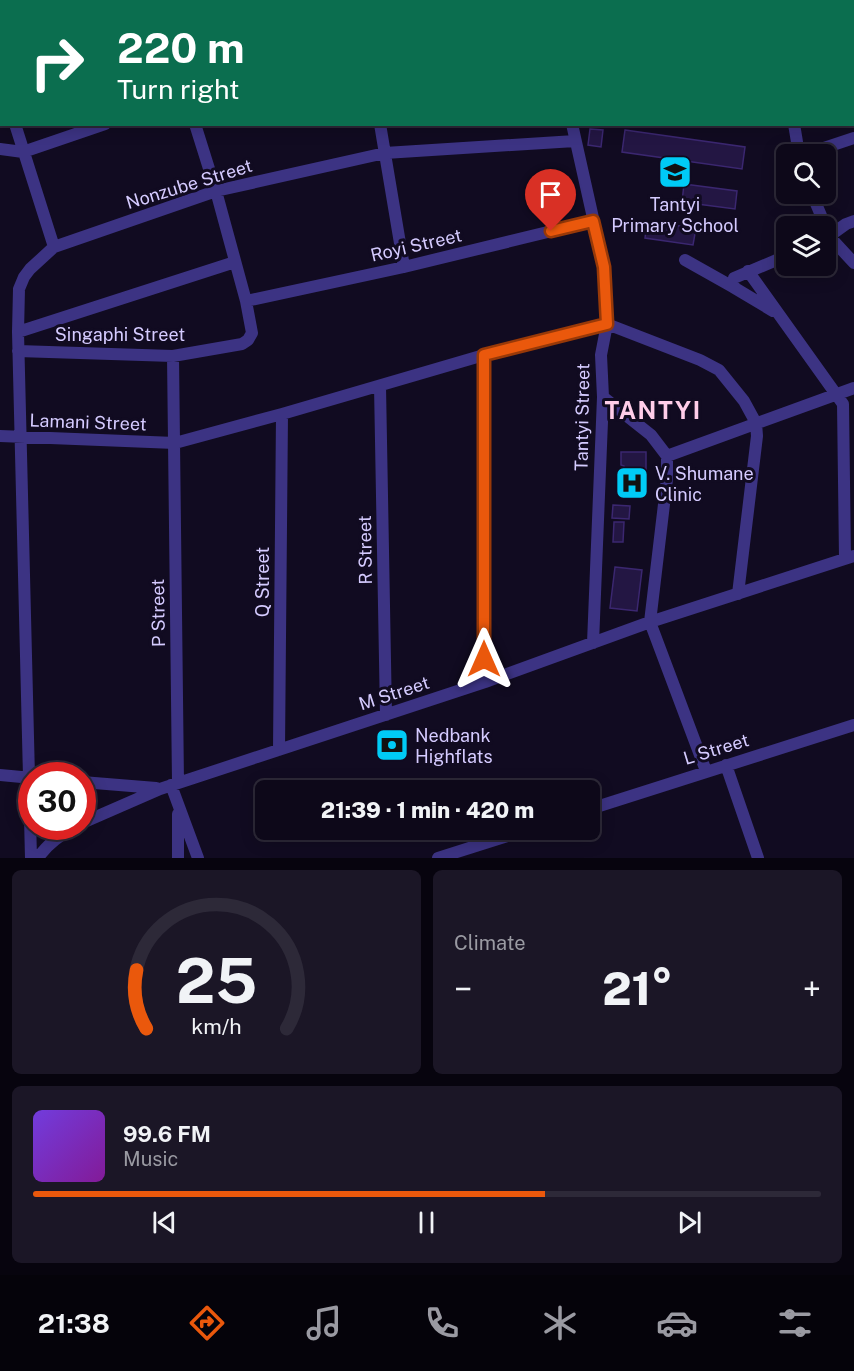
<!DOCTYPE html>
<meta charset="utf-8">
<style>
body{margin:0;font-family:"Public Sans",sans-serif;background:#1b1626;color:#f1f3f6;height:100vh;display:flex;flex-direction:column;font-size:22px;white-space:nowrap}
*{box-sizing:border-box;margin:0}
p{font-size:20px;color:#9a9aa2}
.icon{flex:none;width:33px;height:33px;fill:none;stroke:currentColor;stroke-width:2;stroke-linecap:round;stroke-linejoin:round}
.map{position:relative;height:858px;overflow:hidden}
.panel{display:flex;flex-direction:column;gap:12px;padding:12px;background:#07040e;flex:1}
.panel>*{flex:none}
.top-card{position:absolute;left:0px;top:0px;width:855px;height:126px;box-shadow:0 3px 15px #0003,0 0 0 2px #2d2938;background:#0b6e4f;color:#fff;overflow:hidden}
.controls{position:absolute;left:776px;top:144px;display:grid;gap:12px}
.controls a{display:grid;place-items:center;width:60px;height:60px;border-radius:9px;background:#0d0819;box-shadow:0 3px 15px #0003,0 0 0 2px #2d2938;font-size:30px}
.speed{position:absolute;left:18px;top:762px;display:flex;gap:12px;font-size:30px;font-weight:700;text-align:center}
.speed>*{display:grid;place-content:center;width:78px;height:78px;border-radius:50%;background:#0d0819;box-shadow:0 3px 15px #0003,0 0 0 2px #2d2938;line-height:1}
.speed .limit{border:9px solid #d22;background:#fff;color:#111}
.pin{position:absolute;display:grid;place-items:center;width:51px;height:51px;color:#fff;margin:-62px -26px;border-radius:50% 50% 50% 0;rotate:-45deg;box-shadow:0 0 6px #0007}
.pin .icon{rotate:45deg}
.me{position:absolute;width:66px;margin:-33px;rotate:0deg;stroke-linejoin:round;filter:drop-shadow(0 0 4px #0008)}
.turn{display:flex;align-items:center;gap:21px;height:126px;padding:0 18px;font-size:27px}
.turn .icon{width:78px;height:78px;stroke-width:2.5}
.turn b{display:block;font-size:42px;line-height:51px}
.big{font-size:45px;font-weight:800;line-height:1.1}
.panel .widget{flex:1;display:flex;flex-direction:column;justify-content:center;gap:9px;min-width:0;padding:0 21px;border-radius:9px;background:#1b1626}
.panel .dial{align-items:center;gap:0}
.dial svg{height:156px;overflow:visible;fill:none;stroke:#2d2938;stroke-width:7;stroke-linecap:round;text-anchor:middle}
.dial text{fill:#f1f3f6;stroke:none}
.song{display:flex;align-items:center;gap:18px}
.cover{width:72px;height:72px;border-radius:9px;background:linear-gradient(135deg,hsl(260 70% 55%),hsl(290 70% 35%))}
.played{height:6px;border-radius:3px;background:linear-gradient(90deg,#ea580c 65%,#2d2938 65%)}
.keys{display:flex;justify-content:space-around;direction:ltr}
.heat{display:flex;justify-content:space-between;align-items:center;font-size:33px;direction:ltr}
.panel .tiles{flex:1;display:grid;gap:12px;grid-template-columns:1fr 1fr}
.widget:last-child{grid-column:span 2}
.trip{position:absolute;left:255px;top:780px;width:345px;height:60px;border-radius:9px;background:#0d0819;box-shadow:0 3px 15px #0003,0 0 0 2px #2d2938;font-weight:800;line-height:60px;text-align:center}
.tabs{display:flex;height:96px;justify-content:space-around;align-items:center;background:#05030a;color:#9a9aa2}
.tabs .icon{width:42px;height:42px}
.tabs .on{color:#ea580c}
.tabs b{font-size:27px;color:#f1f3f6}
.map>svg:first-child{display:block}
</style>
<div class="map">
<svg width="854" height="858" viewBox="0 0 854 858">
<rect width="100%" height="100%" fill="#110b21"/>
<path fill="#231643" stroke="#3b2770" stroke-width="1.5" d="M590,129L603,130L601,147L588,145Z
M625,130L745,147L742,169L622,152Z
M684,184L737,191L735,209L682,202Z
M647,222L696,228L693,245L645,238Z
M621,452H646V471H641V498H624V466L621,465Z
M613,505L630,506L629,519L612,518Z
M614,522H624L623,542H613Z
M615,567L642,570L637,611L610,608Z"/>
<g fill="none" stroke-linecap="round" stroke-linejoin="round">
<path stroke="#3c3383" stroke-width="12" d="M207,0V2
M769,0V2
M18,2L19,0
M135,2L137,0
M348,2L358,0
M0,31L2,29
M0,48L2,47
M0,71L2,76
M15,124L54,247
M380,124L404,267
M572,124L604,267L607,324L601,355L603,397L593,643
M794,124L799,154
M0,149L23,152L105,124
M806,154L854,138
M812,194L830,237L854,263
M825,239L846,224L854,221
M685,260L733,287
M748,271L843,404L845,558
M246,301L404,267L593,221
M773,311L733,287L734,278L786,256
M18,332L235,262
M18,351L173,356L242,344L248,340L252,333L246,301L216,191L195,124
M484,355L485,682
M173,356L178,783
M380,386L386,715
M603,397L651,435L667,456V479L650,622L706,771
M0,436L175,443L282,414L484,355L607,324L700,360L719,370L744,401L756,423L757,436L738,594
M667,456L854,388
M279,750L282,414
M726,765L758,858
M0,775L32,778
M82,782L156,788
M171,785L198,858
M590,809L854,725
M178,814V858
M82,823L160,789L485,682L650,622L854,556
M31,858L18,332L19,289L24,277L30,269L54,247L216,191L385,153L575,141
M38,858C48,843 61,835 76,826
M438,858L526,830"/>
</g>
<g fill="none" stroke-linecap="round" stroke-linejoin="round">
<g stroke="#983908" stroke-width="15">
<path id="route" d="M484,659V355L607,324L604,267L593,221L551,231"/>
</g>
<use href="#route" stroke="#ea580c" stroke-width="10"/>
</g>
<defs>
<g id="school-square" transform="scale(1.725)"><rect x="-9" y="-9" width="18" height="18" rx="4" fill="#00cbf6" stroke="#110b21"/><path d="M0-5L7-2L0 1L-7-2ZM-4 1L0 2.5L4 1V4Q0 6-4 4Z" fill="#111"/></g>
<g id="hospital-square" transform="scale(1.725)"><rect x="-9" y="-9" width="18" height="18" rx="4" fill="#00cbf6" stroke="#110b21"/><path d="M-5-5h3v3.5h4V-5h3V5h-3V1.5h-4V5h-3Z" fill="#111"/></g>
<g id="bank-square" transform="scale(1.725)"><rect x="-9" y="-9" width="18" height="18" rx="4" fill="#00cbf6" stroke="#110b21"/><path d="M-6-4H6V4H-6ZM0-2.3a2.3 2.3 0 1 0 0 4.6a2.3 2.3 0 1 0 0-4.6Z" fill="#111"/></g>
</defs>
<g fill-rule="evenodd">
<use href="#school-square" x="675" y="172"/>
<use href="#hospital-square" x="632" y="483"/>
<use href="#bank-square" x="392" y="745"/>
</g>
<g text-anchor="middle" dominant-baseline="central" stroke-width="6" stroke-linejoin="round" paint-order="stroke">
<g font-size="18" fill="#d5cbff" stroke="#110b21">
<text transform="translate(189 184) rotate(-17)">Nonzube Street</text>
<text transform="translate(416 245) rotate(-13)">Royi Street</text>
<text x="120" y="334">Singaphi Street</text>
<text transform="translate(582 417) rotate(-89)">Tantyi Street</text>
<text transform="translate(88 422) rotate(2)">Lamani Street</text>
<text transform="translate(365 550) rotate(-91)">R Street</text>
<text transform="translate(262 582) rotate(-90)">Q Street</text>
<text transform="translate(158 613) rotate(-91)">P Street</text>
<text transform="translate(394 693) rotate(-18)">M Street</text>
<text transform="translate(716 749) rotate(-17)">L Street</text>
</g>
<g font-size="18" fill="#d5cbff" stroke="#110b21" text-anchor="start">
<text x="675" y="204" text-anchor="middle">Tantyi<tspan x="675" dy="21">Primary School</tspan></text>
<text x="655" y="473">V. Shumane<tspan x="655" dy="21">Clinic</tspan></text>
<text x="415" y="735">Nedbank<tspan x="415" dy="21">Highflats</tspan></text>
</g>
<g font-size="24" font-weight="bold" letter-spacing="1.5" fill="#ffcde9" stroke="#110b21">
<text x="653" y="410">TANTYI</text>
</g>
</g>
</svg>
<div class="controls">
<a><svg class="icon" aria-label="search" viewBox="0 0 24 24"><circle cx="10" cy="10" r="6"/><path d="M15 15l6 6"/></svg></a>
<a><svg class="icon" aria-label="layers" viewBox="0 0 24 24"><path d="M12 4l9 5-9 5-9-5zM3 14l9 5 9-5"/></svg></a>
</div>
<div class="speed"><div class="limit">30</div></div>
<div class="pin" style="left:551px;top:231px;background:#d93025"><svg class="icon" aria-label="arrive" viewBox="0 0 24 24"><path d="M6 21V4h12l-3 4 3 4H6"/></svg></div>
<svg class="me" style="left:484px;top:659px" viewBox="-20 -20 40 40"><path d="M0-17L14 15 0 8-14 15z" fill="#ea580c" stroke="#fff" stroke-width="4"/></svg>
<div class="trip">21:39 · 1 min · 420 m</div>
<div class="top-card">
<div class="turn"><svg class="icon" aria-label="right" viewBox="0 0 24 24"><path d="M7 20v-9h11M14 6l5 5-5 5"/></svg><div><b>220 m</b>Turn right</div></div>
</div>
</div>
<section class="panel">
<div class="tiles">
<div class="widget dial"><svg viewBox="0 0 100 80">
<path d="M14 69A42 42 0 1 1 86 69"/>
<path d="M14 69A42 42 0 0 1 9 39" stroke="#ea580c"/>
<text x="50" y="56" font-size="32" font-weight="700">25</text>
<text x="50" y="72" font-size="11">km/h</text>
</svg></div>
<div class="widget"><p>Climate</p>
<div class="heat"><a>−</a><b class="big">21°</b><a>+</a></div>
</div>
<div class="widget">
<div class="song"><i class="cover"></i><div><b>99.6 FM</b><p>Music</p></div></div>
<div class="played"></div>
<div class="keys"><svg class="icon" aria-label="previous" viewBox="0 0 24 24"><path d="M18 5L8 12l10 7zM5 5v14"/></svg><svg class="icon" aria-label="pause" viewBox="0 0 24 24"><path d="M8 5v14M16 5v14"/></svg><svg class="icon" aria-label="next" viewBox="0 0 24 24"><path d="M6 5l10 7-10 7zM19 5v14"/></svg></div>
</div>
</div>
</section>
<nav class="tabs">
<b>21:38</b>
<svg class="icon on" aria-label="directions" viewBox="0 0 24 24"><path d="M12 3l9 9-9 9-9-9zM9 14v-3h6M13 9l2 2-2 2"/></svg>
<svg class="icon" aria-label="music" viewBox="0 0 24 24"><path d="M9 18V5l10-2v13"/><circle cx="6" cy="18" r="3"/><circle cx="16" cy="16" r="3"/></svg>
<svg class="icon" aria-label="phone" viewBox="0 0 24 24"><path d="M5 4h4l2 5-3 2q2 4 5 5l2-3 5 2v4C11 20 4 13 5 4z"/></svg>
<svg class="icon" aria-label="climate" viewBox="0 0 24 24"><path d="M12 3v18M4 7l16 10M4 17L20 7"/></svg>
<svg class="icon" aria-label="car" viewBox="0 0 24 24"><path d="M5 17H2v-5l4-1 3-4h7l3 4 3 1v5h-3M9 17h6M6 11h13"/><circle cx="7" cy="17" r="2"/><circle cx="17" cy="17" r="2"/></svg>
<svg class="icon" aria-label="filters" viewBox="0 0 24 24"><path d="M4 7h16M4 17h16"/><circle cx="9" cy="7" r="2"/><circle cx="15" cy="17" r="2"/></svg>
</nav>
